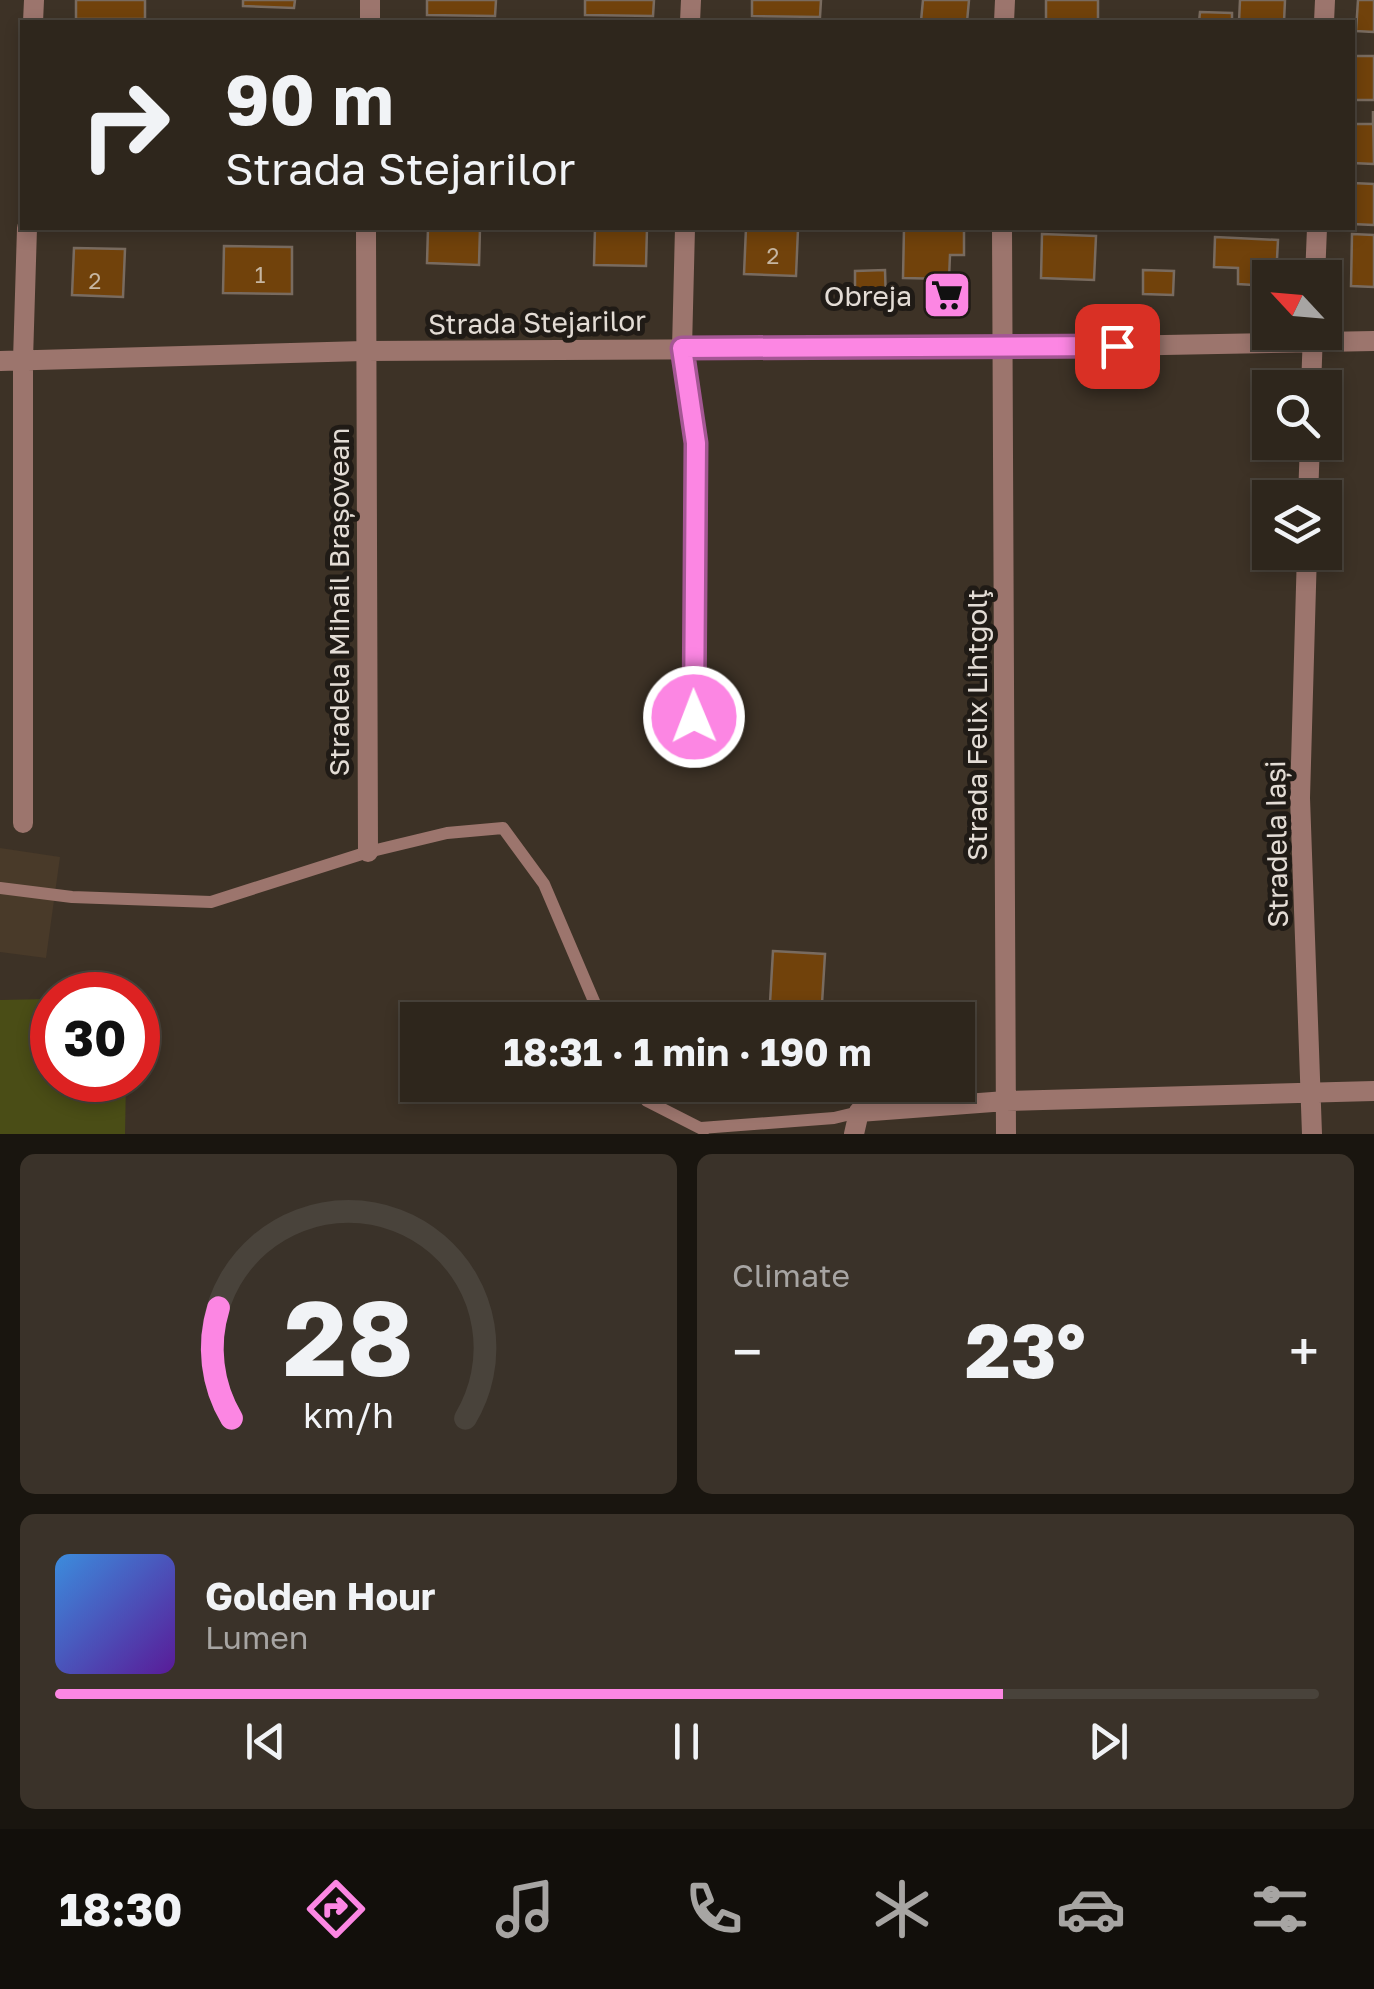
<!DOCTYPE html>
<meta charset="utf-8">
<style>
body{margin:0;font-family:"Golos Text",sans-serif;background:#3a3229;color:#f1f3f6;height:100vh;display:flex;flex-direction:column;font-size:38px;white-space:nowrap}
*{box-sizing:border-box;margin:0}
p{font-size:32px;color:#a7a5a3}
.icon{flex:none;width:55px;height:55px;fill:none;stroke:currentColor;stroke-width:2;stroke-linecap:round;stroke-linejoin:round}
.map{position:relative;height:1134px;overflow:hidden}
.details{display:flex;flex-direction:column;gap:20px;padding:20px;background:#19150f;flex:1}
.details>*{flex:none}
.banner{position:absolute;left:20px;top:20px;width:1335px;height:210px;border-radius:0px;box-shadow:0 5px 15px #0003,0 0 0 2px #49433b;background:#2e261c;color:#f1f3f6;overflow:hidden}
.needle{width:65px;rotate:296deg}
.controls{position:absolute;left:1252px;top:260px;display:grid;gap:20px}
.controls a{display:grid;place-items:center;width:90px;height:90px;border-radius:0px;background:#2e261c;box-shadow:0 5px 15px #0003,0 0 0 2px #49433b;font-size:50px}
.speed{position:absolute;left:30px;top:972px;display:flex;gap:20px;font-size:50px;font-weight:700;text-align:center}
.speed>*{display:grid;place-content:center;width:130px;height:130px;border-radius:50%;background:#2e261c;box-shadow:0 5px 15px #0003,0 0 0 2px #49433b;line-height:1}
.speed .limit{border:15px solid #d22;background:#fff;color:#111}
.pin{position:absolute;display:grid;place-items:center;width:85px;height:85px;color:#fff;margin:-42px;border-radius:20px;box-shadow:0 5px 15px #0006}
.me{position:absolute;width:110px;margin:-55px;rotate:359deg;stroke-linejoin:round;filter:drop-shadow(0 0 8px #0008)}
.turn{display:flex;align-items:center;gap:35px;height:210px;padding:0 40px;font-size:45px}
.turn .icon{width:130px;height:130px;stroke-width:2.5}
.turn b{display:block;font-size:70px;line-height:85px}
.big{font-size:75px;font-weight:700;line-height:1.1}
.details .card{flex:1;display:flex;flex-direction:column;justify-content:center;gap:15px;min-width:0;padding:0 35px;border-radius:15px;background:#3a3229}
.details .dial{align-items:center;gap:0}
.dial svg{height:260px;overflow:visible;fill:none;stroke:#49433b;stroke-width:7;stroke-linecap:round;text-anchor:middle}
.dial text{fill:#f1f3f6;stroke:none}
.song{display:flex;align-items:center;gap:30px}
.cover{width:120px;height:120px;border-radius:15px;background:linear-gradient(135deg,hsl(210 70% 55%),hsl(270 70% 35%))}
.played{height:10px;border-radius:5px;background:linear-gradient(90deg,#fc86e3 75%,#49433b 75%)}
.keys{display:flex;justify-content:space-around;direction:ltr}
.heat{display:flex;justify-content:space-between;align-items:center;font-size:55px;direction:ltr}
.details .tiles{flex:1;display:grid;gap:20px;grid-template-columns:1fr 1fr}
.card:last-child{grid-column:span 2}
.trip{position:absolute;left:400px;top:1002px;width:575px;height:100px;border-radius:0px;background:#2e261c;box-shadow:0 5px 15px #0003,0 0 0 2px #49433b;font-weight:700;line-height:100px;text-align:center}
.tab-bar{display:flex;height:160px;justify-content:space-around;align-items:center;background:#120f0b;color:#a7a5a3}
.tab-bar .icon{width:70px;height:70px}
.tab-bar .active{color:#fc86e3}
.tab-bar b{font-size:45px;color:#f1f3f6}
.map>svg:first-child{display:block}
</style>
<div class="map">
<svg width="1374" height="1134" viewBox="0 0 1374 1134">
<rect width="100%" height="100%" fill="#3d3226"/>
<path fill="#493a29" d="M0,848L60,857L46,958L0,952Z"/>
<path fill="#4a4d16" d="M52,999V1080H126L125,1134H0V1000Z"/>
<path fill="#71420b" stroke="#796b5f" stroke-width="2.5" d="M76,0H145V19H76Z
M243,0H295L294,8L243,6Z
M427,0H496L495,16L427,15Z
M585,0H654L653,16L585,15Z
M752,0H821L820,17L752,16Z
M923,0H969L967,22L921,21Z
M1046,0H1098V22H1046Z
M1240,0H1285L1284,22H1239Z
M1358,0H1374V32L1356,31Z
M1200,12L1232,13V22H1199Z
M1355,56H1374V100H1355Z
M1373,111L1374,164L1352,163L1355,124H1373Z
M1352,183L1374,184V225L1352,224Z
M428,228H480L479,265L427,263Z
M595,228H647L646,266L594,265Z
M746,228L798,229L796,276L744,274Z
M904,228H964V255H950L949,279L903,278Z
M1042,234L1096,236L1094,280L1041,278Z
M1352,234L1374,235V287L1351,286Z
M1215,237L1278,240L1276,278H1270V286L1238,284V268L1214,267Z
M224,246L292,247V294L223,293Z
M74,248L125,249L123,297L72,295Z
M885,270L886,302H855V271Z
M1143,270L1174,271L1173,295L1143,294Z
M773,951L825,954L821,1020H769Z"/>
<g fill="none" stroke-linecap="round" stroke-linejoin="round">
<path stroke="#9c756d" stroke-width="12" d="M0,888L72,897L211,902L368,852L447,833L503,828L544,884L602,1020
M633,1085L647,1101L704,1130
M701,1128L834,1118L859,1112"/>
<path stroke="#9c756d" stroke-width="20" d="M33,22L34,0
M370,22V0
M690,22L691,0
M1004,22L1005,0
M1324,22L1325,0
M366,228L368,852
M685,228L682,348L696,443L695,717
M1002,228L1006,1134
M1315,278L1317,228
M0,361L364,351L1000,348L1374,341
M1311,388L1313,332
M1308,498L1310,442
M1307,552L1300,798L1312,1134
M23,823V360L27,228
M854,1134L859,1112L1006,1101L1374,1091"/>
</g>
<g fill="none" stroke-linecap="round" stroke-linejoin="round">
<g stroke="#a45794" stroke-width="25">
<path id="route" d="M694,717L696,443L682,348L1117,346"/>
</g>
<use href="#route" stroke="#fc86e3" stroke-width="18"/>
</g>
<defs>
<g id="supermarket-square" transform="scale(2.5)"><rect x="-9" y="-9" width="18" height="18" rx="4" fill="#fc86e3" stroke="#201b16"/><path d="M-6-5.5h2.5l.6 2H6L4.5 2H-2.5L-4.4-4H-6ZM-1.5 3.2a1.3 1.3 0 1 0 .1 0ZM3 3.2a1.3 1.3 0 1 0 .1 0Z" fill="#111"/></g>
</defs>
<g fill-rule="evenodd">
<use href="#supermarket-square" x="947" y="295"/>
</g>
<g text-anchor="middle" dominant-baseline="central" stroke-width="10" stroke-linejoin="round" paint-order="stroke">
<g font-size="22" fill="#c6b6a2">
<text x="773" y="255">2</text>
<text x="260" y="274">1</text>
<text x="95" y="280">2</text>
</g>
<g font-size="28" fill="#e3dcd5" stroke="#201b16" text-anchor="end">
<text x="912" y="295">Obreja</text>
</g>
<g font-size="28" fill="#e3dcd5" stroke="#201b16">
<text transform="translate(537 322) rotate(-1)">Strada Stejarilor</text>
<text transform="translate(338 602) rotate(-90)">Stradela Mihail Brașovean</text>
<text transform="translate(976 725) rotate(-90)">Strada Felix Lihtgolţ</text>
<text transform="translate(1276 844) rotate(-91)">Stradela Iași</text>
</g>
</g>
</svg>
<div class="controls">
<a><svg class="needle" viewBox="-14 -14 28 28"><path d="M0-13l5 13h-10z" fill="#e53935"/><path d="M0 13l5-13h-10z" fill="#a7a5a3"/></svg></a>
<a><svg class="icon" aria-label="search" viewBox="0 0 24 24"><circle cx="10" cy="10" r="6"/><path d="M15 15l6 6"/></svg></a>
<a><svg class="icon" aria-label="layers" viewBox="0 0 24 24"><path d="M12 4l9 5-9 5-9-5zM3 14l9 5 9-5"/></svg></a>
</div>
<div class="speed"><div class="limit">30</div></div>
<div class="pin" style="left:1117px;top:346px;background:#d93025"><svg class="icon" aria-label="arrive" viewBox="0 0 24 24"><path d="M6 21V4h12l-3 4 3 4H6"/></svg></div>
<svg class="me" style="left:694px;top:717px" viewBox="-20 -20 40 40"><circle r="17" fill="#fc86e3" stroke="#fff" stroke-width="3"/><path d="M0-11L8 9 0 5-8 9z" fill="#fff"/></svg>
<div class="trip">18:31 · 1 min · 190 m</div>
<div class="banner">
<div class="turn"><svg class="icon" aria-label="right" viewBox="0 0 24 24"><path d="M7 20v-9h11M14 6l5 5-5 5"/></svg><div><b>90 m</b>Strada Stejarilor</div></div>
</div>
</div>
<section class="details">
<div class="tiles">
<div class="card dial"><svg viewBox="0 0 100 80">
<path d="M14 69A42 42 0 1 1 86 69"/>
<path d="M14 69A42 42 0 0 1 10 35" stroke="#fc86e3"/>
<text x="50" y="56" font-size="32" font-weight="700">28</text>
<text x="50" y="72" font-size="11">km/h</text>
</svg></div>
<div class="card"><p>Climate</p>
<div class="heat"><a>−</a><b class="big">23°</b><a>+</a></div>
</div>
<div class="card">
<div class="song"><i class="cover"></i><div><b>Golden Hour</b><p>Lumen</p></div></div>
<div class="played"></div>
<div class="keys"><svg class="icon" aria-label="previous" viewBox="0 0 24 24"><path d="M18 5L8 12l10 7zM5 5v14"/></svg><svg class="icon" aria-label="pause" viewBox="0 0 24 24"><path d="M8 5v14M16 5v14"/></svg><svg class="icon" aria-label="next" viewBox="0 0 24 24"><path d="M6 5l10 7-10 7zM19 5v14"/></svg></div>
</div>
</div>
</section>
<nav class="tab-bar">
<b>18:30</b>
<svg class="icon active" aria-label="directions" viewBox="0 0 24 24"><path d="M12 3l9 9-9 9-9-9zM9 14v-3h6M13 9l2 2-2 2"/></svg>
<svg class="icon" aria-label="music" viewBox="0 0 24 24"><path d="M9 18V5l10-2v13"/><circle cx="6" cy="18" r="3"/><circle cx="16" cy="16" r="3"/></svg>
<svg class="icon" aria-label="phone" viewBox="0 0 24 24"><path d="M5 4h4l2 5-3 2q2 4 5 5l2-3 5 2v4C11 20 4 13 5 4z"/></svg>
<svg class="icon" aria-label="climate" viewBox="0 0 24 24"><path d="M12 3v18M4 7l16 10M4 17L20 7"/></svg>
<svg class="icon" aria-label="car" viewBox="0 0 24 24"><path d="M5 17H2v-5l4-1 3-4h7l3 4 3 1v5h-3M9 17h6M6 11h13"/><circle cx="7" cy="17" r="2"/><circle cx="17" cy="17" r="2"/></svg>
<svg class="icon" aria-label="filters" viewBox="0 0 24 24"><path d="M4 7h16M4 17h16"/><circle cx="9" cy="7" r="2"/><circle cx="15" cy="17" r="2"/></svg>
</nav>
